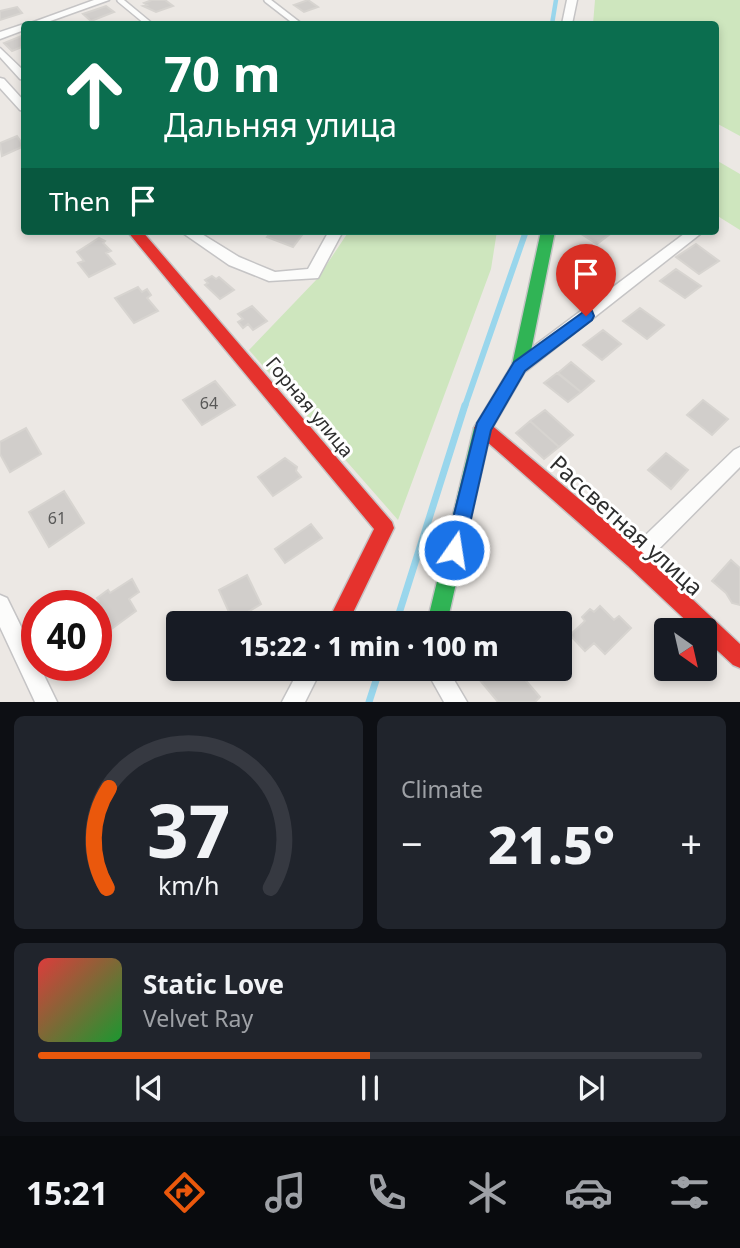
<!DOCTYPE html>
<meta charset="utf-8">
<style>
body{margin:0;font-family:"Noto Sans",sans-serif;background:#20242c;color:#f1f3f6;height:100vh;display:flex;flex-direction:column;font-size:26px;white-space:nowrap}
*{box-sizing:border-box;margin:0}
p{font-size:23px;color:#9ea1a6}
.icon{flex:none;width:38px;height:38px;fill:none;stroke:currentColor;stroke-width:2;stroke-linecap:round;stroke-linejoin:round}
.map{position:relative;height:702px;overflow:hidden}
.panel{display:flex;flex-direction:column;gap:14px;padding:14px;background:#0d0f14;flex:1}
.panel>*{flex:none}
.guide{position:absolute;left:21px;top:21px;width:698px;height:214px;border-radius:7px;box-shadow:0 4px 10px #0003;background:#0b6e4f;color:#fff;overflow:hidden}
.needle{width:46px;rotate:146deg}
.buttons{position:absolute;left:654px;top:618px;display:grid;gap:14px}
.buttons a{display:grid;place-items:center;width:63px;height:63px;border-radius:7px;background:#171b24;box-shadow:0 4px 10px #0003;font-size:35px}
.speed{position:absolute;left:21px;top:590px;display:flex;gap:14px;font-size:35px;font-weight:700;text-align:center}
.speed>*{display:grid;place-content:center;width:91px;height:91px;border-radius:50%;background:#171b24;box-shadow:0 4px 10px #0003;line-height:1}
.speed .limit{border:10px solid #d22;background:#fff;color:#111}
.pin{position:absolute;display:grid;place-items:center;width:60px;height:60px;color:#fff;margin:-72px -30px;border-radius:50% 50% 50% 0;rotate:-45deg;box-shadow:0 0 7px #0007}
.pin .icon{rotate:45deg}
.me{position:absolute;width:77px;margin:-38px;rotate:13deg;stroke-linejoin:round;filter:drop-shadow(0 0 5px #0008)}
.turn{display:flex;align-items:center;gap:24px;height:147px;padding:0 28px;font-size:32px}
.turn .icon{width:91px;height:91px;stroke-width:2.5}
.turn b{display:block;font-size:49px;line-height:60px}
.then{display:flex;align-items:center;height:66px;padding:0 28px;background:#0003;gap:14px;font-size:26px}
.big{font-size:52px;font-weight:800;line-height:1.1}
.panel .widget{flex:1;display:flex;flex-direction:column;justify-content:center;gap:10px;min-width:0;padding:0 24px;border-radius:10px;background:#20242c}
.panel .dial{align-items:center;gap:0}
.dial svg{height:182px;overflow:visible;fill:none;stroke:#363941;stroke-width:7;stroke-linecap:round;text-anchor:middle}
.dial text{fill:#f1f3f6;stroke:none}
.song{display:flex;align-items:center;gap:21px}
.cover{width:84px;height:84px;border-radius:10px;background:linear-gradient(135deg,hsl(0 70% 55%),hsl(130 70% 35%))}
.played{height:7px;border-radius:4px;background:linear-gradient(90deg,#ea580c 50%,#363941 50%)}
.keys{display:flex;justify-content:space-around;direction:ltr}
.heat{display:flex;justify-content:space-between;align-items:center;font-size:38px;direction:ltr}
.panel .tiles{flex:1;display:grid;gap:14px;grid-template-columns:1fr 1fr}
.widget:last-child{grid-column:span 2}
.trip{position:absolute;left:166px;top:611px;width:406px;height:70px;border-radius:7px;background:#171b24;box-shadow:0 4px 10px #0003;font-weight:800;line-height:70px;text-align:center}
.menu{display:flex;height:112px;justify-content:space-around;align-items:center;background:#090b0e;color:#9ea1a6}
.menu .icon{width:49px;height:49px}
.menu .selected{color:#ea580c}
.menu b{font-size:32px;color:#f1f3f6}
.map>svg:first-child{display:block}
</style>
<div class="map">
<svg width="740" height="702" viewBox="0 0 740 702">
<rect width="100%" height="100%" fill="#ece8e4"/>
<path fill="#cee6be" d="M595,0H740V136L716,123V24H593Z
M716,160L740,174V230L716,215Z
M349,231H497L491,269L398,520L249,350L317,279Z"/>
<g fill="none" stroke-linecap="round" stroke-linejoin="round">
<path stroke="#99d6ec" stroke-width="4.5" d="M552,24L556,0"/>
<path stroke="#99d6ec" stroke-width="6" d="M465,406L526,231"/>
<path stroke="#99d6ec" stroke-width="7" d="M396,623L465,405
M369,702L380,668"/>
</g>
<path fill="#d1cecb" stroke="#d7d4d0" stroke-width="2" d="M152,0H165L173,6L156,12L143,6L147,5L144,3Z
M308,0L318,7L304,12L294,5Z
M106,6L114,12L91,21L83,14Z
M17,7L22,13L0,20V11Z
M24,35V46L12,51L4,43Z
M17,136L24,146L2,156L0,143Z
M272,231H305L293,247L267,237Z
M605,231L610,234L597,244L578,232Z
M99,238L105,241L103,243L111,251L106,253L115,264L89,277L78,263L84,261L77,252Z
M696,244L719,261L699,274L676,257Z
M676,269L701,286L685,298L660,281Z
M212,276L216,279L219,277L234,290L220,299L205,285L208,283L205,280Z
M138,287L142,292L147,289L151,295L147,298L158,311L134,323L115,298Z
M252,306L267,321L253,330L248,324L243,328L238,322L243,319L238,314Z
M640,308L664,325L647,339L623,321Z
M603,330L621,344L602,360L583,345Z
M571,362L594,381L581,392L558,373Z
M557,373L581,392L568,402L544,383Z
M215,381L235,405L202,425L183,400Z
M703,400L728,419L712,435L687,415Z
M545,410L573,435L559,447L530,421Z
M530,421L559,447L544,459L516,433Z
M26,428L41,454L10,472L0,454V442Z
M666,453L688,470L671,489L648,470Z
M285,458L297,467L296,471L301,477L273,496L258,477Z
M64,491L84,523L49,547L29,512Z
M311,524L322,538L285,563L275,549Z
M311,524L322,538L285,563L275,549Z
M731,560L740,568V605L732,603L726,593L712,581Z
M247,575L261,604L233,621L219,590Z
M132,579L139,592L129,599L136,611L99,638L96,633V606H92L99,601L97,598L108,590L110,593Z
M600,606L614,620L619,616L631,628L605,654L594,643L585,651L570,635L585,621L582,617L590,609L594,612Z
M491,668H515L540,697L535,702H498L479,679Z"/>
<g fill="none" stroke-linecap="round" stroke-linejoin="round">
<g stroke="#c5c4c5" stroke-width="8">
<path id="lane" d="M120,0L149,24
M267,0L298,24"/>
</g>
<g stroke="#c5c4c5" stroke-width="3">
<path id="street" d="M94,0H109L42,24H28Z
M567,0H577L572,24H562Z
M24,24H26L24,30L0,39V32Z
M0,48L24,71V80L20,79L0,57Z
M0,78L4,79L24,101V111L20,110L0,88Z
M180,231H197L239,257L275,272L308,269L329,231H343L318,278L269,281L229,265Z
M688,231H704L526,371H514L512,366L514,361Z
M740,447V467L642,566L635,568L628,566L625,559L628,552L734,450Z
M0,595L7,598L37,659V665H39L57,702H35L0,627Z
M300,668H322L305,702H282Z
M425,668H447L467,702H444Z"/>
</g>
<g stroke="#c5c4c5" stroke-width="3">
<path id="fast" d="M541,231H555L528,366L491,430L447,623H427L474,428L512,365Z"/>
</g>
<g stroke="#c5c4c5" stroke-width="3">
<path id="jam" d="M127,231H142L392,522L394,528L348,623H327L374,529Z
M483,421L489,423L642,552L740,644V668L733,665L705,639V630H696L628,566L477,433L474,428L477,423Z"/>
</g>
<use href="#lane" stroke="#fcfcfb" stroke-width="5"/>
<use href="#street" fill="#fcfcfb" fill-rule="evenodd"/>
<use href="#fast" fill="#30b455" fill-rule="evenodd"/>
<use href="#jam" fill="#e5322d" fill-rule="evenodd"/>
</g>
<path fill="#1a73e8" stroke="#114b97" stroke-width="2" d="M586,310L592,311L594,316L592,320L525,371L491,430L464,550L461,557L454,559L448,557L445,550L477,423L514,362Z"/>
<g text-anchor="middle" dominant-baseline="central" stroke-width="6" stroke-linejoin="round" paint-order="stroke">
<g font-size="16" fill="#585857">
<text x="209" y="403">64</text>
<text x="57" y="518">61</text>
</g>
<g font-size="19" fill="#2e2e2e" stroke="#fff">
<text transform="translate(310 407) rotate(50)">Горная улица</text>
</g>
<g font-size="23" fill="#2e2e2e" stroke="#fff">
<text transform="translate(627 525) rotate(42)">Рассветная улица</text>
</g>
</g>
</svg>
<div class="buttons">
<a><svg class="needle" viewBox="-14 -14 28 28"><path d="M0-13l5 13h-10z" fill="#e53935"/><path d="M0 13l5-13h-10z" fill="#9ea1a6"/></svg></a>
</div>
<div class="speed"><div class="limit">40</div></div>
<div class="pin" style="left:586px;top:316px;background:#d93025"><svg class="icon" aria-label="arrive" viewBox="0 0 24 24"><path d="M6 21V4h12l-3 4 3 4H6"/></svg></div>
<svg class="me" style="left:454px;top:550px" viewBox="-20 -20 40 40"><circle r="17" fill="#1a73e8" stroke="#fff" stroke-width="3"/><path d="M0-11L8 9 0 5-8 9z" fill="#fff"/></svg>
<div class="trip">15:22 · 1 min · 100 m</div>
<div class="guide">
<div class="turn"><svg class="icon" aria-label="ahead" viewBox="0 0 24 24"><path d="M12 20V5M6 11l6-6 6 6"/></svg><div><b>70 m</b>Дальняя улица</div></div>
<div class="then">Then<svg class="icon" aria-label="arrive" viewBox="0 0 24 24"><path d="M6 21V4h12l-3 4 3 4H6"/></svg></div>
</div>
</div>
<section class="panel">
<div class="tiles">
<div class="widget dial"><svg viewBox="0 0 100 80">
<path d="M14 69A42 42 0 1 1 86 69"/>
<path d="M14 69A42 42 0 0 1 15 25" stroke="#ea580c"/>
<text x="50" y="56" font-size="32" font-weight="700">37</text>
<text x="50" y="72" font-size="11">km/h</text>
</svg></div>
<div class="widget"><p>Climate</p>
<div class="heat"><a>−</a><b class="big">21.5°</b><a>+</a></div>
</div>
<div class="widget">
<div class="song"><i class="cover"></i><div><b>Static Love</b><p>Velvet Ray</p></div></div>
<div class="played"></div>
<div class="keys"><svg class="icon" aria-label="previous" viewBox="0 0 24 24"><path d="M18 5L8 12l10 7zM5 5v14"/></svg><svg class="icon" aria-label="pause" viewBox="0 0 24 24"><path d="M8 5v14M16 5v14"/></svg><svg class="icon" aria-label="next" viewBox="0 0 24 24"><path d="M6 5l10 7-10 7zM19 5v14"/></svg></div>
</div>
</div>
</section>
<nav class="menu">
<b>15:21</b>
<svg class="icon selected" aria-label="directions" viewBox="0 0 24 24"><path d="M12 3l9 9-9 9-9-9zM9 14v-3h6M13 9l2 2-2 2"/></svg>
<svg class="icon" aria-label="music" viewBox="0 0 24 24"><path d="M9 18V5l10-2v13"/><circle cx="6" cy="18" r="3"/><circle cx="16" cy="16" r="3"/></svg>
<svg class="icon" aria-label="phone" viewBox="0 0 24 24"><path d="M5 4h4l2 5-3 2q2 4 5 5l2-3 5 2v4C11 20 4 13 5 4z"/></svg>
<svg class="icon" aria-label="climate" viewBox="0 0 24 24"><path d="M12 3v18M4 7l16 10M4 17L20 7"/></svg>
<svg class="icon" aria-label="car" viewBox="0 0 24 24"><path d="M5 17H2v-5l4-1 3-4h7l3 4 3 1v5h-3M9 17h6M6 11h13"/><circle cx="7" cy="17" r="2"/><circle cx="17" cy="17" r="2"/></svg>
<svg class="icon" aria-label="filters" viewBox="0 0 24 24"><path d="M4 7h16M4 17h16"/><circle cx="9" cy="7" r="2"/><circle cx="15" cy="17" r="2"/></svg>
</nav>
